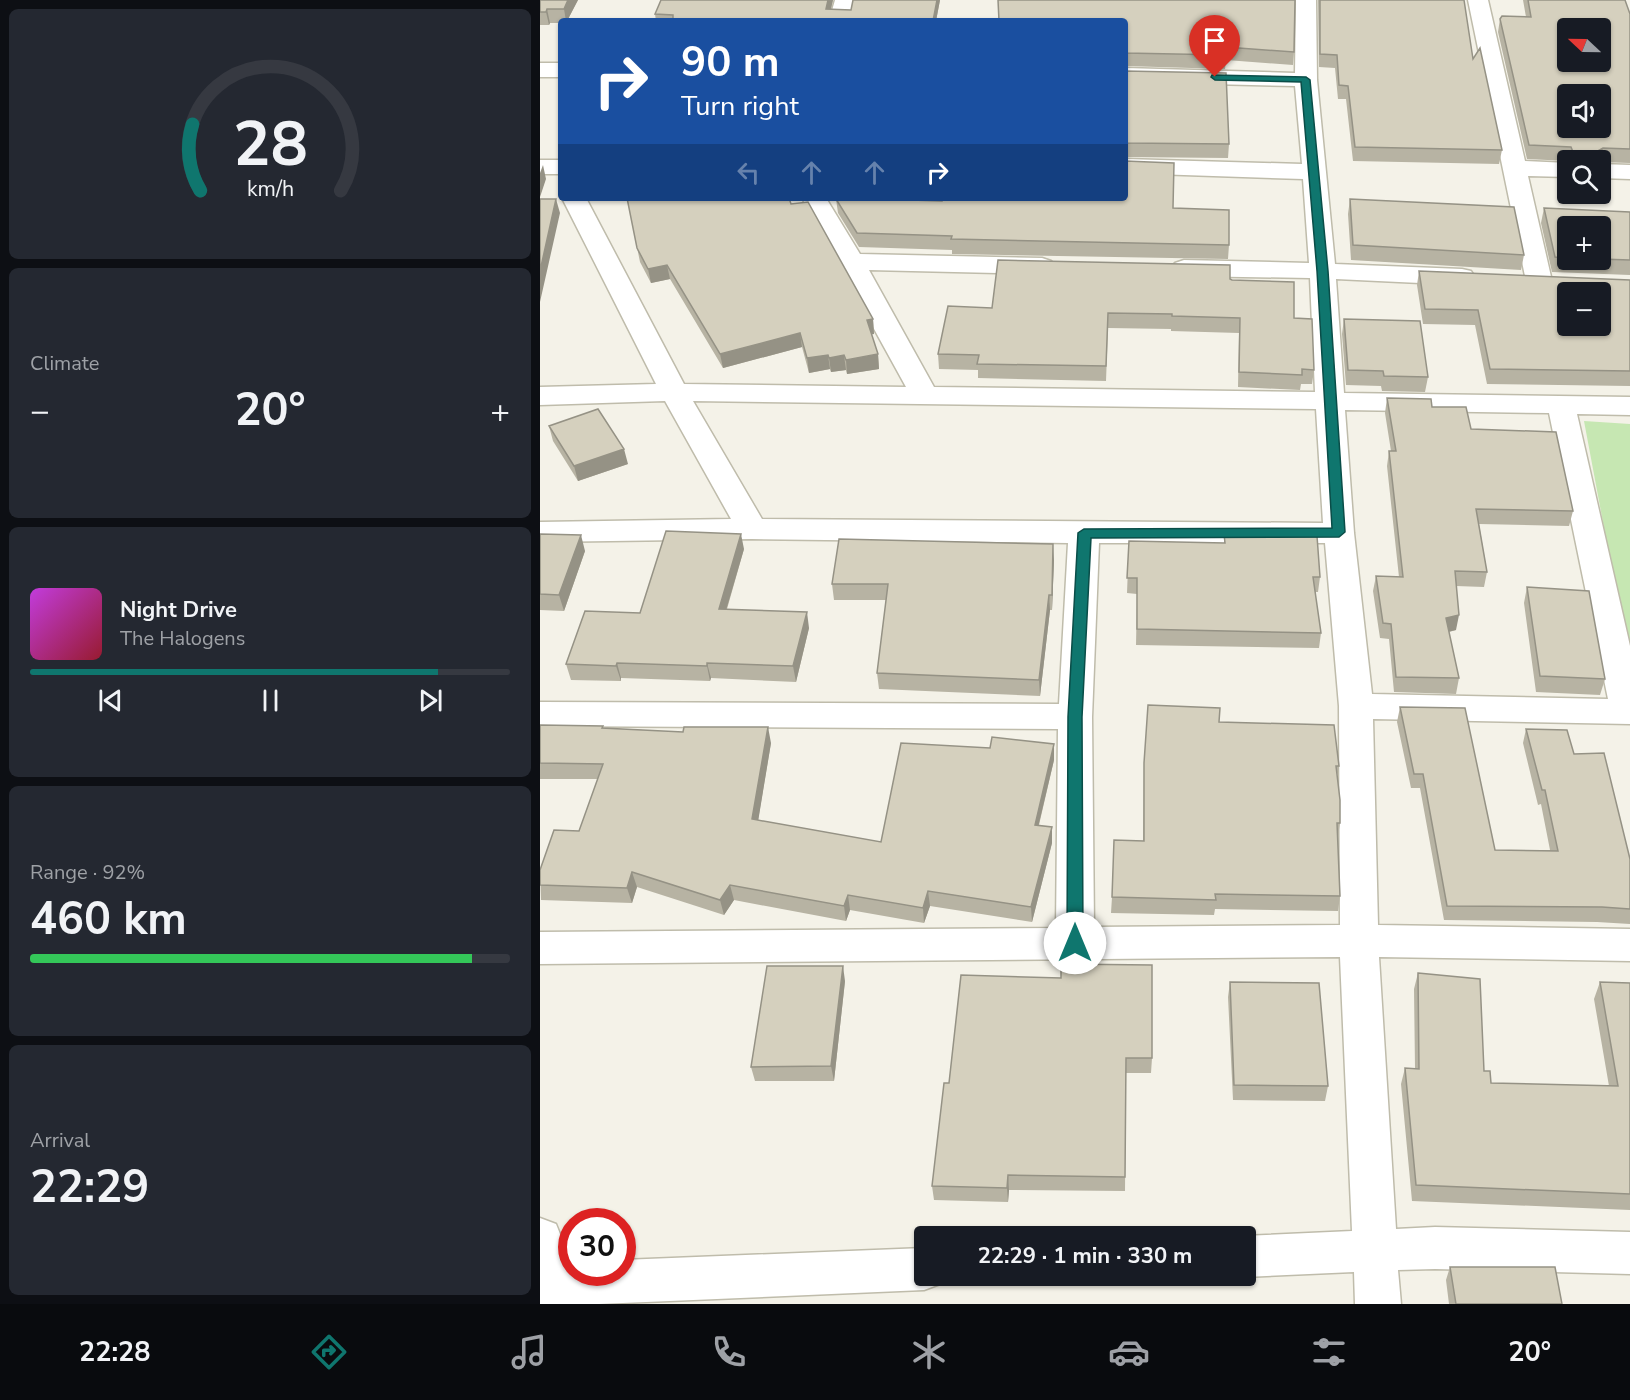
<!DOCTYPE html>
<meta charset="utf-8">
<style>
body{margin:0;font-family:"Nunito Sans",sans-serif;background:#242831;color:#f1f3f6;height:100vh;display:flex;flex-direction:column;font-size:22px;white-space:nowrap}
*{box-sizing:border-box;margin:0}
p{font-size:20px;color:#9ea1a6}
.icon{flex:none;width:33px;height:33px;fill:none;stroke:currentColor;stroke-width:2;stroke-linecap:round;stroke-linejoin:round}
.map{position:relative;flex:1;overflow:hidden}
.details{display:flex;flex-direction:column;gap:9px;padding:9px;background:#0d0f14;width:540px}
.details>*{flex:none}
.hud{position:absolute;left:18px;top:18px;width:570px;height:183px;border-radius:6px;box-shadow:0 2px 4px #0004;background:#1a4fa0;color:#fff;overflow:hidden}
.needle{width:39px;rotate:292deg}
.tools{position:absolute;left:1017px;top:18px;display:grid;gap:12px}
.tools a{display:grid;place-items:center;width:54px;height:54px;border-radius:6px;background:#171b24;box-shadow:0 2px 4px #0004;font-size:30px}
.speed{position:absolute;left:18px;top:1208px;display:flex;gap:12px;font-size:30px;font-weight:700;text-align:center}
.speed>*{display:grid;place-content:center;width:78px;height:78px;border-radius:50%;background:#171b24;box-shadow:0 2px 4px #0004;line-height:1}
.speed .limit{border:9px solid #d22;background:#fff;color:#111}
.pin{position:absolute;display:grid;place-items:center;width:51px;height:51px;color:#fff;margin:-62px -26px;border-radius:50% 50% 50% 0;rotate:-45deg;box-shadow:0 0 6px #0007}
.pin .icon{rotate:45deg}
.me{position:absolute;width:66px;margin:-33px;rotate:0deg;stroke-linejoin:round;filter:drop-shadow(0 0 4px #0008)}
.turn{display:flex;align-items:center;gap:21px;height:126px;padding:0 24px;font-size:27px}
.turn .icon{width:78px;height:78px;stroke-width:2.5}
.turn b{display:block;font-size:42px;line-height:51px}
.lanes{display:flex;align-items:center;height:57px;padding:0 24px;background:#0003;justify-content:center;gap:30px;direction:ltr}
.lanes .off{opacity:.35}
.big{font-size:45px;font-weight:700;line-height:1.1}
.details .tile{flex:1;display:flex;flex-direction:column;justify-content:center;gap:9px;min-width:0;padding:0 21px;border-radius:9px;background:#242831}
.details .dial{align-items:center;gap:0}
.dial svg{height:156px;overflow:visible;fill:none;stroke:#363941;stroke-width:7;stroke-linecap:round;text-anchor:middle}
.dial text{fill:#f1f3f6;stroke:none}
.song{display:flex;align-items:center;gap:18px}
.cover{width:72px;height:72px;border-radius:9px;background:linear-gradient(135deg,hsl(290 70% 55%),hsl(350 70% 35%))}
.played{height:6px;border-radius:3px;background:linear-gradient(90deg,#0f766e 85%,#363941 85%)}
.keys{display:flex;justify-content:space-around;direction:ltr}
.heat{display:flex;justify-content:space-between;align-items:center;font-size:33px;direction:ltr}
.charge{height:9px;border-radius:4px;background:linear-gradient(90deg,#34c759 92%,#363941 0)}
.trip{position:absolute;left:374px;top:1226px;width:342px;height:60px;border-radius:6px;background:#171b24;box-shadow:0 2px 4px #0004;font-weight:700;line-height:60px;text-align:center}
.tabs{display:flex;height:96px;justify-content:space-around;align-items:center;background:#090b0e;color:#9ea1a6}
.tabs .icon{width:42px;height:42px}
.tabs .selected{color:#0f766e}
.tabs b{font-size:27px;color:#f1f3f6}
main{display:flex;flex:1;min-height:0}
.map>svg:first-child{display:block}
</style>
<main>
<section class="details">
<div class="tile dial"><svg viewBox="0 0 100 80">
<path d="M14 69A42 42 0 1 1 86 69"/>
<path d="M14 69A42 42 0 0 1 10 35" stroke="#0f766e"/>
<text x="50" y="56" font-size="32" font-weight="700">28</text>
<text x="50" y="72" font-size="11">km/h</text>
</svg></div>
<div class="tile"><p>Climate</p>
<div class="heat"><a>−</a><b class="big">20°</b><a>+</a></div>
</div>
<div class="tile">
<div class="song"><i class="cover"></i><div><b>Night Drive</b><p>The Halogens</p></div></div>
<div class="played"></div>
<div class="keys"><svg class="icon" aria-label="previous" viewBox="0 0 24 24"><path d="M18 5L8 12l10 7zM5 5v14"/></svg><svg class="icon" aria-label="pause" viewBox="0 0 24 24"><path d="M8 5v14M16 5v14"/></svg><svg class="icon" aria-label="next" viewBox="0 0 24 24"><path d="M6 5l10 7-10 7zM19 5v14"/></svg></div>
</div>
<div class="tile"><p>Range · 92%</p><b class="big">460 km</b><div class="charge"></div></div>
<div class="tile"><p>Arrival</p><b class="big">22:29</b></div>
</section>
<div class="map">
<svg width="1090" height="1304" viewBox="0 0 1090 1304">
<rect width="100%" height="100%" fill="#f4f2e8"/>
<path fill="#c6e7b2" d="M1044,421L1090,424V666Z"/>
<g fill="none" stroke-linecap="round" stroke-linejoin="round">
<g stroke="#bfbcab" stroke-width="3">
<path id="minor" d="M295,0H315L311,21H289Z
M756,0H776L777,80L795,264L922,269L931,271L935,277L931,283L922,285L796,279L804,393L1090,397V415L1037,414L1090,646V724L833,719L838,925L1090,929V961L839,957L856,1229L895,1227L1090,1232V1274L895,1269L858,1270L861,1304H815L814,1272L705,1277L700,1275H705V1236H703L812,1231L800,957L0,964V932L516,928L518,729L0,726V702L519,704L528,543L212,539L0,542V522L191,519L125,401L0,405V387L116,384L22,198H46L144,384L366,387L262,198H286L320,254L502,258L511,261L515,266L511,271L502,274L329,270L394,387L775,392L770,278L644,276L635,273L631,268L635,263L644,260L769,263L763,179L585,173V159L762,164L755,86L585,82V68L755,73ZM153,401L776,409L783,523L222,519ZM805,410L1009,413L1068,699L832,694L814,533ZM559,543H785L799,706L800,925L554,927L552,717Z
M928,0H948L985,161L1028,163V177L988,176L1012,281L1008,287L999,289L990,287L986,281Z
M0,63H21V77H0Z
M0,160H21V174H0Z
M1060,164L1090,165V179L1060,178Z
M0,1218L16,1224L22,1239L26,1262H32V1272H82V1260L384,1248V1275H404L400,1284L384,1290L59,1304H0Z"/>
</g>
<use href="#minor" fill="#fff" fill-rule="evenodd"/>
</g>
<path fill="#b7b3a3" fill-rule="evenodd" d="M0,0H38L27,21H21V23H10L9,25H0Z
M293,0L291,9L311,10L313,0H400L396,21H116L115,14Z
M778,0H924L933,59L962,150L959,164L813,161L806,99H798L795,68L779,67Z
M983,0H1085L1090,14V163L1060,162V160L1028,161L987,159L958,32L960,19L986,17Z
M585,21L754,52L753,65L686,60L685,69L585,66Z
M585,71L689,144L688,158L585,157Z
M87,198L251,204L333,319L334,334H331L338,354L339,369L307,374L306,370L291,372L290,369L269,373L262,347L183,368L130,279L111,283L100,262Z
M296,199H344L633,208L689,245L688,259L412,254V250L319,247L298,213Z
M810,199L984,255L981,270L811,260L808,214Z
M1004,208L1090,212V275L1012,272L1001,223ZM1028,226H1060V260H1028Z
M879,271L1090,280V386L947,384L935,325L883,324L877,285Z
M690,279L754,318L774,370L772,384H761L760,390L698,387L699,333L631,331V329L568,328L566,381L438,378V370L399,369L398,354L452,308Z
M804,319L888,377L885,392L842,391L841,386L806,385L802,334Z
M847,398L892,407L931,429L1033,511L1029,526L939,524L947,572L944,587L916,586V630L909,632L919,678L916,694L854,692L849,639L840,638L833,591L836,576L859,577L847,466L849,451H851L845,413Z
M9,426L88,464L38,481L13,441Z
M0,534L45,551L24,611L0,610Z
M684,534L780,577L778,592H775L781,633L779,648L596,645L597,594L587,593L589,541L684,543Z
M204,549L187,609L269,628L256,682L171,678L170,681L81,678V681L31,680L26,664L100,613Z
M514,560L512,610H510L500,696L339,689L337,673L346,600H294L292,584Z
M987,587L1065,679L1060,695L996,692L984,603Z
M860,707L955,850H1010L1001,804L998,805L983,743L986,729L1034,754L1090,859V924L1057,922L904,920L880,788H871L857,722Z
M0,725L63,728L231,743L218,820L341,842L514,760L499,825L512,843L492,922L390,906L384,923L310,910L306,921L194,900L184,915L97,887L92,903L1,900L0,870L39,831L58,779H0Z
M604,763L799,766L797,778L800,823L798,836L800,896L798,911L675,909L674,915L571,913L572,897L603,841Z
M878,973L951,1083L1069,1086L1054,999L1060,982L1090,983V1210L872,1201L861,1084L865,1068H875L874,989Z
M421,975L612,1058L611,1073H586L585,1191L469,1190L468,1202L394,1200L392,1186L409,1083Z
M305,981L294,1081H215L211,1067Z
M690,982L788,1086L785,1101L693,1100L688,997Z
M910,1267L1022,1304H909L906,1280Z"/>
<path fill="#959285" d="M28,0H38L27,21H26L24,9Z
M288,0H293L288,21L286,9Z
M397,0H400L396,21H393Z
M7,9L10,23L9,25L6,12Z
M1063,148L1060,160H1054L1056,152Z
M3,165L6,179L0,197V173Z
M16,199L20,213L0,302V271Z
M127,265L130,279L111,283L108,269Z
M333,319L334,334L328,335L327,320Z
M260,333L262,347L183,368L180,354Z
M338,354L339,369L307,374L306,360Z
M288,355L290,369L269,373L267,358Z
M304,355L306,370L291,372L289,358Z
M84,449L88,464L38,481L34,466Z
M201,534L204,549L182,624L179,609Z
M41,535L45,551L24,611L19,595Z
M513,544L514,560L512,610V595Z
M509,595L510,610L500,696L499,680Z
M267,612L269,628L256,682L253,666Z
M919,615L916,630L903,633L906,618Z
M77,663L81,678V681L76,666Z
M167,663L171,678L170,681L167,666Z
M228,727L231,743L216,834L212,819Z
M514,744V760L495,840V825Z
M512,827V843L492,922L491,907Z
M92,872L97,887L92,903L87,888Z
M190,885L194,900L184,915L180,900Z
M388,891L390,906L384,923L383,908Z
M308,895L310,910L306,921L304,906Z
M303,966L305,981L294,1081L291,1066Z
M468,1175L469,1190L468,1202L467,1188Z"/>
<path fill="#d5d0be" stroke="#959285" stroke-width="1.5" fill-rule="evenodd" d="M0,0H28L24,9H7L6,12H0Z
M121,0H288L286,9L311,10L313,0H397L393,21H133V15L115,14Z
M458,0H755L754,52L686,47V55L585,53V21H459Z
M780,0H924L933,59L940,48L962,150L815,147L808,86L799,85L797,55L780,54Z
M988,0H1085L1090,14V149L1063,148L1056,152H1033L1031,147L989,145L960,19L962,16L991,17ZM1028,28H1060V62H1028ZM1028,94H1060V128H1028Z
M585,71L686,73L689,144L585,143Z
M585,161L634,163L633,208L689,210V245L411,239L412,236L317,233L296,199L301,198H340L339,199L402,201V198H585Z
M87,198H249L251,204L268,202L333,319L327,320L338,354L306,360L304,355L289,358L288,355L267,358L260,333L180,354L127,265L108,269L97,248Z
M0,199H16L0,271Z
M810,199L974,207L984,255L813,245Z
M1004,208L1090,212V260L1060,259V226H1028V258L1015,257Z
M458,260L690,265V279L692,280L754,282V318L772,319L774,370L762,369V375L699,372L700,318L632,316V314L568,313L566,366L437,364L439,355L398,354L408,306L452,308Z
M879,271L1090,280V371L950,369L938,310L885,309ZM1028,292H1060V326H1028Z
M804,319L880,321L888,377L844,376L843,371L808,370Z
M847,398L891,399L892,407H926L931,429L1016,432L1033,511L936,509L947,572L915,571L919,615L906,618L919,678L856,677L851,624L843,623L836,576L863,577L849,451H856Z
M58,409L84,449L34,466L9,426Z
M126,531L201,534L179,609L267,612L253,666L167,663V666L77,663L76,666L26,664L45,611L100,613Z
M0,534L41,535L19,595L0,594Z
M684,534L777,536L780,577H773L781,633L597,629V578H587L589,541L685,543Z
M299,539L513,544L512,595H509L499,680L337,673L348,584H292Z
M987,587L1049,591L1065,679L1000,676Z
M608,705L680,708L679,722L794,725L799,766H796L800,800V823H797L800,896L675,894L676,900L572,897L574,840L604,841V763Z
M860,707L925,708L955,850L1018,851L1005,790H1002L986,729L1027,730L1034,754L1064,753L1090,859V909L1062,907L907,906L883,774H874Z
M0,725L63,726L62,728L143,732L144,727H228L212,819L341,842L361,743L450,748L452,737L514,744L495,825L512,827L491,907L388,891L383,908L308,895L304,906L190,885L180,900L92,872L87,888L0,885V870L14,830L39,831L63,764L0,763Z
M521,964L612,965V1058H586L585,1177L468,1175L467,1188L392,1186L404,1083H409L421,975L521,978Z
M227,966H303L291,1066L211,1067Z
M878,973L940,979L944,1071H950L951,1083L1078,1086L1060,982L1090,983V1194L876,1185L865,1068L879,1069Z
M690,982L779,983L788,1086L694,1085Z
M910,1267H1015L1022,1304H916Z"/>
<path fill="#0f766e" stroke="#0a4d48" stroke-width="1.5" d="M672,75L766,77L770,80L788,271L805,532L799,537L551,538L542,717L543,943L541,948L535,950L529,948L527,943L528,717L538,533L544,529L792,528L777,271L761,82L675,80L671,77Z"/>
</svg>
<div class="tools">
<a><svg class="needle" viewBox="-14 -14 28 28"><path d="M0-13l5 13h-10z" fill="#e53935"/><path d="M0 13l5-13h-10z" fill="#9ea1a6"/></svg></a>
<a><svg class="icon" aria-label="sound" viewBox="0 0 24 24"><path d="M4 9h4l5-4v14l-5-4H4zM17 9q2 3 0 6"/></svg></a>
<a><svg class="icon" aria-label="search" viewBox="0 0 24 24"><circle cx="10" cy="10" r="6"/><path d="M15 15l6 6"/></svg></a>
<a>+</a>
<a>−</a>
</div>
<div class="speed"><div class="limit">30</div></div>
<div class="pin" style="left:675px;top:77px;background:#d93025"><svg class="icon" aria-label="arrive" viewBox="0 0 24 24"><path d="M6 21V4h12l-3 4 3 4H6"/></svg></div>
<svg class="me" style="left:535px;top:943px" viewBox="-20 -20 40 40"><circle r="19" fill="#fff"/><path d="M0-13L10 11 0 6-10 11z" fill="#0f766e"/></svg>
<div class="trip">22:29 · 1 min · 330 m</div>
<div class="hud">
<div class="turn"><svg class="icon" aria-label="right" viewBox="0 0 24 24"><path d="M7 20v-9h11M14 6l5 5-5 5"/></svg><div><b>90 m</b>Turn right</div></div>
<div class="lanes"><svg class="icon off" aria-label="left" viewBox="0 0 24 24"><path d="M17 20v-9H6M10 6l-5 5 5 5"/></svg><svg class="icon off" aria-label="ahead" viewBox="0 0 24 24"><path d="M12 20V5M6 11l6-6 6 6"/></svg><svg class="icon off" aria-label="ahead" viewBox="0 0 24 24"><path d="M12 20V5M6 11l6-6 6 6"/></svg><svg class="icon" aria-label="right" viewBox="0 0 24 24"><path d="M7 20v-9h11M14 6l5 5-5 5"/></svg></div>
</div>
</div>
</main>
<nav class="tabs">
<b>22:28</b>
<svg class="icon selected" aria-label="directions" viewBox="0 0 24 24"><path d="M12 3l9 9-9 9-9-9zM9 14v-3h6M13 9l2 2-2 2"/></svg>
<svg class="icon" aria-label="music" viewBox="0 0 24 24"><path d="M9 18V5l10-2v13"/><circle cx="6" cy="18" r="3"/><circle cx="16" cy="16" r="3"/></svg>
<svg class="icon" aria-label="phone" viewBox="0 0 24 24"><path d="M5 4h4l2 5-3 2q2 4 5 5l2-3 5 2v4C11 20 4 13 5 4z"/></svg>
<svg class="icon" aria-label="climate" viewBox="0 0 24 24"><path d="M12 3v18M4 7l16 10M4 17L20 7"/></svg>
<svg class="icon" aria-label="car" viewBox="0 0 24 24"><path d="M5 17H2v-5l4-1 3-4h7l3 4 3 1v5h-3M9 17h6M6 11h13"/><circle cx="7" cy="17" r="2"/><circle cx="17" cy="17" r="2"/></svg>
<svg class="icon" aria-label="filters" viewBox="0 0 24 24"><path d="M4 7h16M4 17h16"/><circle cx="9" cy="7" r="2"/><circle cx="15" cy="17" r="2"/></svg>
<b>20°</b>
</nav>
